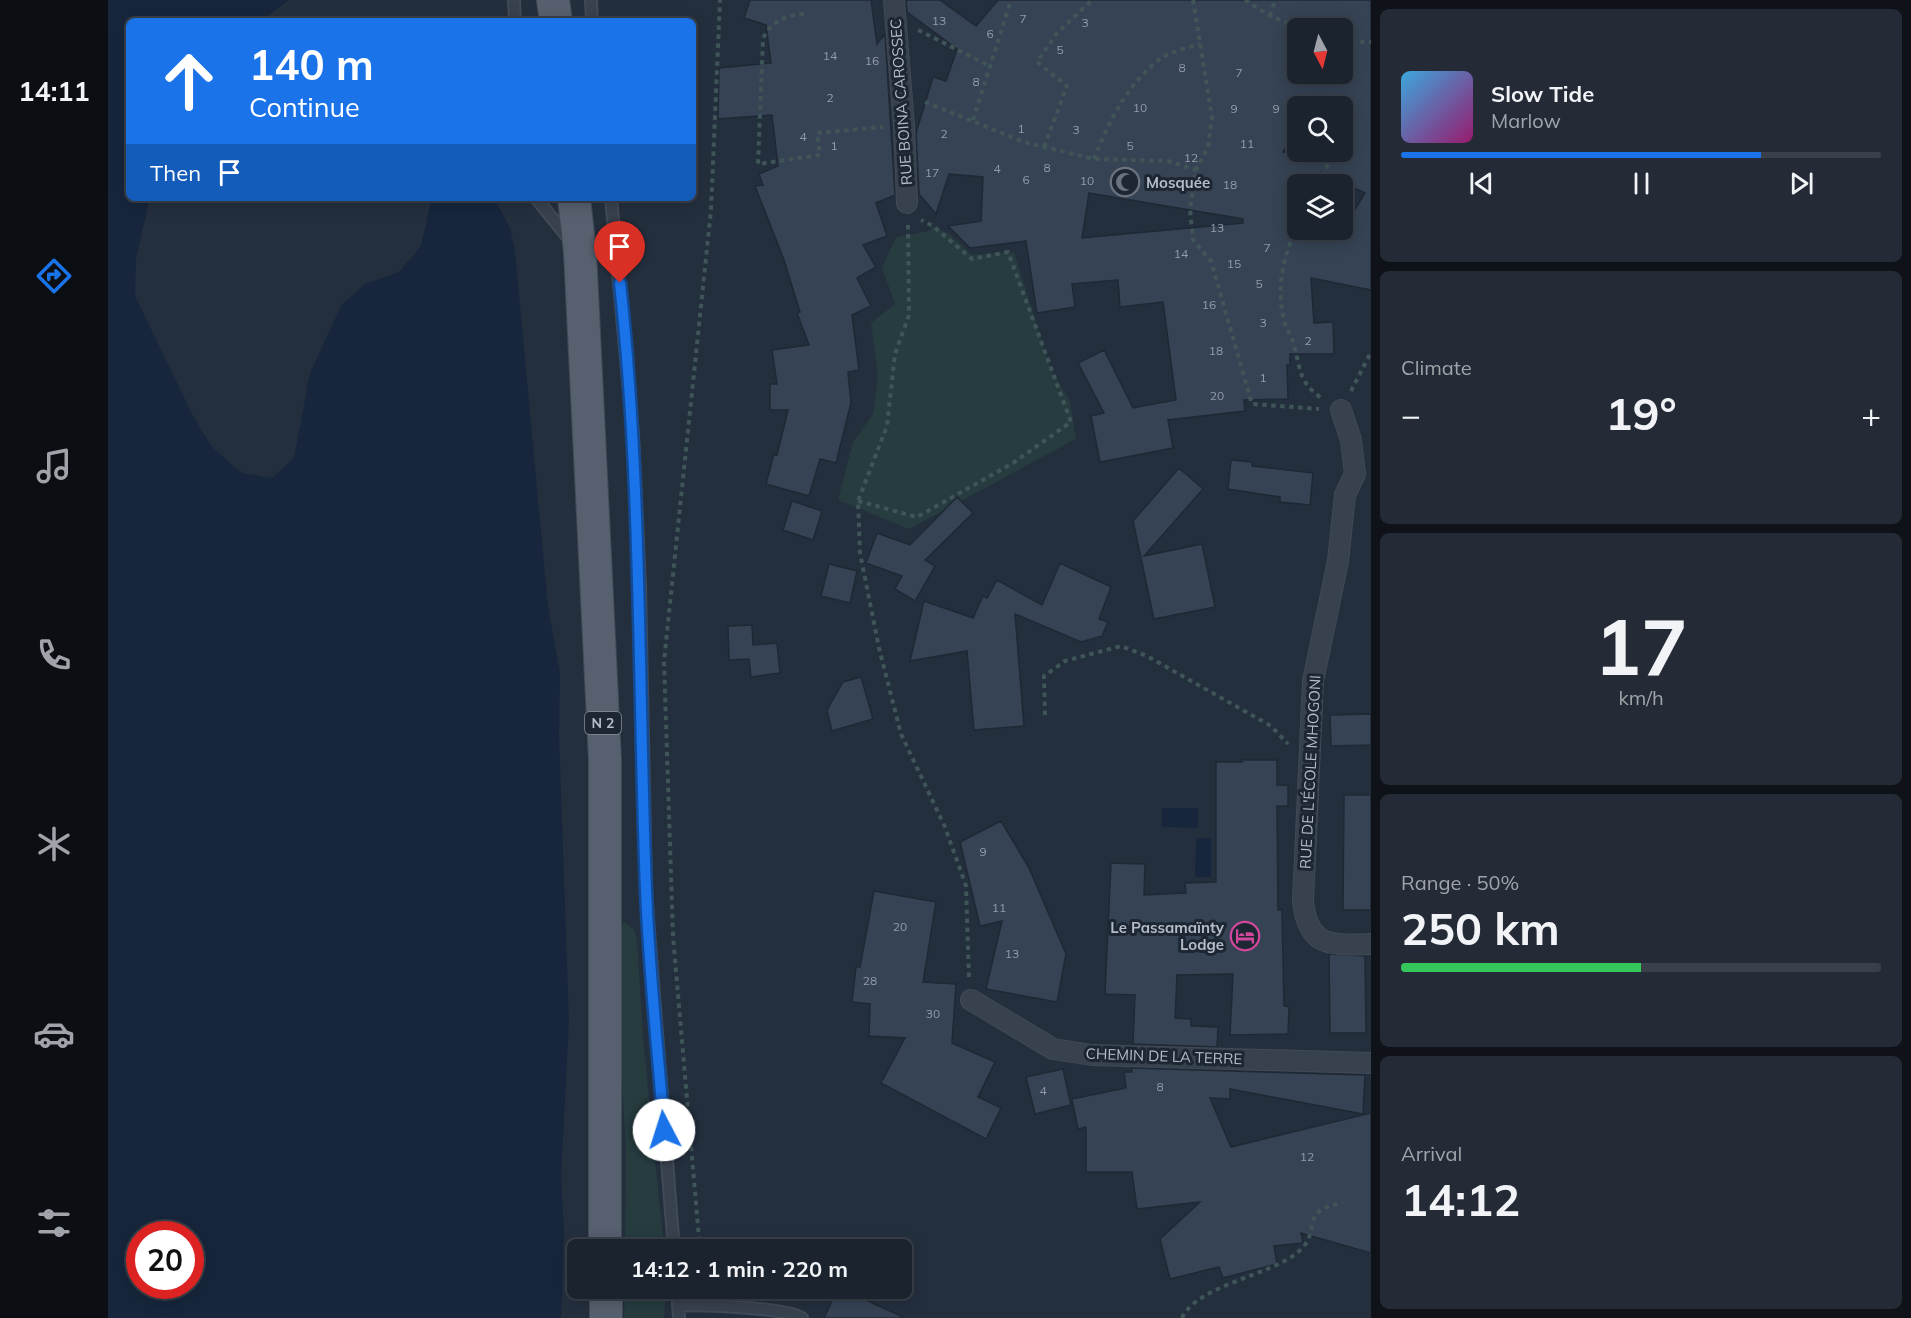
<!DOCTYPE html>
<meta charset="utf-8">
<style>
body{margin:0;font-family:Mulish,sans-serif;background:#242b36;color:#f1f3f6;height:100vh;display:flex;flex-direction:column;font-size:22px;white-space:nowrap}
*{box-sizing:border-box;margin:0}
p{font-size:20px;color:#a0a4aa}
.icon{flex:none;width:33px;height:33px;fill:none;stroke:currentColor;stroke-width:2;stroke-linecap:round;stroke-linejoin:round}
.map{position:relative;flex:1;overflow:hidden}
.drawer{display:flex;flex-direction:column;gap:9px;padding:9px;background:#0f1319;width:540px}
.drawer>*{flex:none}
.guide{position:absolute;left:18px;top:18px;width:570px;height:183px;border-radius:9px;box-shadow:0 3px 15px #0003,0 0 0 2px #39404a;background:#1a73e8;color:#fff;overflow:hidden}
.needle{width:39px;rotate:173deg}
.tools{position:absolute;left:1179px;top:18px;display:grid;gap:12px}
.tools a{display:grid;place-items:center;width:66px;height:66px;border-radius:9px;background:#1b232e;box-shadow:0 3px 15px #0003,0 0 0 2px #39404a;font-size:30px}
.speed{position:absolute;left:18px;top:1221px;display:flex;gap:12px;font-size:30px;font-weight:700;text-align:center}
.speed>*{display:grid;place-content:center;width:78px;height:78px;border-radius:50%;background:#1b232e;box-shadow:0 3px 15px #0003,0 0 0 2px #39404a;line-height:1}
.speed .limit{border:9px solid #d22;background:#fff;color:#111}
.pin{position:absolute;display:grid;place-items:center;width:51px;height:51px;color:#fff;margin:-62px -26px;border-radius:50% 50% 50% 0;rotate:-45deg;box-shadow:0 0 6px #0007}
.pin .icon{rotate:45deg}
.me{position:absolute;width:66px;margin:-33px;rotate:355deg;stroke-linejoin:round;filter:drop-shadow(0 0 4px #0008)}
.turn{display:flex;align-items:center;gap:21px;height:126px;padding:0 24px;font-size:27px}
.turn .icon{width:78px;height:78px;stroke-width:2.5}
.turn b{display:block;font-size:42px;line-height:51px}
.then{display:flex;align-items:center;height:57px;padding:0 24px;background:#0003;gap:12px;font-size:22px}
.big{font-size:45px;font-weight:700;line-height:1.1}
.drawer .tile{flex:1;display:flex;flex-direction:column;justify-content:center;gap:9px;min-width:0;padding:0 21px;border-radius:9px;background:#242b36}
.drawer .dial{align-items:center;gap:0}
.dial b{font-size:78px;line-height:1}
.song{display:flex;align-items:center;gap:18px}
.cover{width:72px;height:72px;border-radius:9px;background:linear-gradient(135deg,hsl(200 70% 55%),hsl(320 70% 35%))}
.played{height:6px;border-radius:3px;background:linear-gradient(90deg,#1a73e8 75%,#39404a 75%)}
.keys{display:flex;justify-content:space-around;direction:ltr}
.heat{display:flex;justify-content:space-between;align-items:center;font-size:33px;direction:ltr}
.charge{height:9px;border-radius:4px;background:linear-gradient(90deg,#34c759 50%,#39404a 0)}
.trip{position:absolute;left:459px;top:1239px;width:345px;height:60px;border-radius:9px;background:#1b232e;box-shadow:0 3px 15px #0003,0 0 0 2px #39404a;font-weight:700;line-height:60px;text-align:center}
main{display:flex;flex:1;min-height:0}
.tab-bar{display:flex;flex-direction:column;width:108px;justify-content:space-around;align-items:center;background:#0b0e12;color:#a0a4aa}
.tab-bar .icon{width:42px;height:42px}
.tab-bar .active{color:#1a73e8}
.tab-bar b{font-size:27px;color:#f1f3f6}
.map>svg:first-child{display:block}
</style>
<main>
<nav class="tab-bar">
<b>14:11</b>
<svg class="icon active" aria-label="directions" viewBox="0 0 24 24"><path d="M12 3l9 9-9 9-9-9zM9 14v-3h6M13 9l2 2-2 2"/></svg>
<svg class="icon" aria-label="music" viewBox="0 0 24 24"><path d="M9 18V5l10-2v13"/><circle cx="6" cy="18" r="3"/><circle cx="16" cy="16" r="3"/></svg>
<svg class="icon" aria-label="phone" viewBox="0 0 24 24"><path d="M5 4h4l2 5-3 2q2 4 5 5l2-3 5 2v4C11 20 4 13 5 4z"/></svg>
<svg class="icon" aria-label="climate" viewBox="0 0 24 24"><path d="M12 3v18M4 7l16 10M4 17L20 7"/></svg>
<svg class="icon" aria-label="car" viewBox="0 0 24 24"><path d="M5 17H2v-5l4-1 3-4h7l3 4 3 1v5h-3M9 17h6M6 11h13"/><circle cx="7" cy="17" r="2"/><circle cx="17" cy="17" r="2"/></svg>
<svg class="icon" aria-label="filters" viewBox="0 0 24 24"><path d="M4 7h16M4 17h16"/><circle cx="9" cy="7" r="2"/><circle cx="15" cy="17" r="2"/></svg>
</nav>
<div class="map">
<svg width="1263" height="1318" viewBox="0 0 1263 1318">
<rect width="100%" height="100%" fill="#242f3e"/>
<path fill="#263c3f" d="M824,226L840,233L864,255L906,252L942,368L962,401L968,439L801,529L730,500L745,442L765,414L770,376L763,323L787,304L774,268L788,237L822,231Z
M516,922L526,929L529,940L535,1038L556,1249H517L518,1148L507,966L510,928Z
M517,1289H558L556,1318H516Z"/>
<path fill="#17263c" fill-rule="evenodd" d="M0,0H181L153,21H21V198H42L28,258L27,296L85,416L104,447L134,473L164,478L186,458L202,373L234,304L257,284L291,272L313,246L322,205L321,198H386L402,228L407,251L440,607L452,673L451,736L461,1021L453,1177L456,1230L453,1318H0ZM32,1234H82V1286H32Z
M1054,808H1090V828L1054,827Z
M1088,838H1103V877H1087Z"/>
<path fill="#364354" stroke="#1f2835" stroke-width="1.5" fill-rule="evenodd" d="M642,0H763L769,44L777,34L787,195L768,203L779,236L755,245L768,267L749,278L763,306L744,315L751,370L740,372L743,403L728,463L712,459L701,496L658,484L666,454L669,455L680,410H662V384H669L664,350L701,345L689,313L692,312L676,260L647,186L655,185L651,174L670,166L664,115L610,119L611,68L663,63L658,25L636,18Z
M798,0H832L868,26L890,0H1263V290L1203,278L1206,323L1225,322L1226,354H1182V365H1179L1180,399L1136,400L1137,411L1060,420L1065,448L992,462L983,416L996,413L970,363L996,350L1025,408L1068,400L1055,302L1012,307L1010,280L964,284L967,307L929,313L918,241L862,248L840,226L873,221L875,177L841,174L828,214L811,194L808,133L825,77L838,81L849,49L799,12ZM1190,28H1234V74H1190ZM1190,106H1234V152H1175L1190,126ZM1213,172L1257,193L1234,230H1190V184H1204L1208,175L1211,176ZM981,193L1135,219V223L974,238Z
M1123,460L1144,462V466L1205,473L1202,505L1172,502V497L1120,489Z
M1071,468L1095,489L1036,556L1094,544L1107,607L1046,619L1025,521Z
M849,497L865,513L817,560L827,566L807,601L787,589L794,576L758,563L769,533L802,545Z
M684,501L714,511L705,540L675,530Z
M952,563L1003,587L991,619L1000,622L994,636L973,642L907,614L916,726L866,730L859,651L802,661L816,601L865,618L875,596L879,598L889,580L934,605Z
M721,564L749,571L742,603L713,596Z
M644,625L645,645L669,643L672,673L643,677L641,659L621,660L620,626Z
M753,677L765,719L724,731L719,710L735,682Z
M1263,714V745L1223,746L1222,715Z
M1134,760H1169V785H1180V806H1169L1170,910H1174L1176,1006L1181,1007L1180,1034L1122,1035L1125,974L1069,975L1067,1018L1083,1019V1026L1110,1027L1109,1047L1025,1044L1027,995L997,994L1003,863L1037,864L1036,895L1078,893L1077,883L1108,882V762H1134Z
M1236,795H1263V910H1235Z
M893,821L921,868L958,954L949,1002L878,989L894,921L872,926L852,842Z
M766,891L828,902L815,982L848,984L844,1043L887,1062L870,1097L893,1108L878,1139L773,1083L797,1038L761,1036L762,1004L744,1002L748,967H752Z
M1221,954L1257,956L1258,1033H1222Z
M1024,1068L1257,1075L1255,1114L1122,1089V1099L1102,1098L1123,1147L1263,1113V1253L1193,1233L1195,1243L1166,1246L1169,1264L1115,1278L1111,1267L1062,1279L1052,1239L1092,1202L1029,1209L1024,1172H978V1127L970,1129L964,1099L1018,1088L1016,1072H1024Z
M955,1069L963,1105L927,1114L918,1077Z
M730,1288H732L797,1318H716Z"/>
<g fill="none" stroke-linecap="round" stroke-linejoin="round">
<g stroke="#414a57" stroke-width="14">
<path id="service" d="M406,0L407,21
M483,0L484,21
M428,198L462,240
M503,198L525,434L532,585L538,892L566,1250
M569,1288L571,1318
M570,1306C590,1304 681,1308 694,1318"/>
</g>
<g stroke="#414a57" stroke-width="22">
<path id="minor" d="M786,0L796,126L799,203
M1233,410L1243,440L1247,474L1237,495L1230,561L1205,681L1195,901C1200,948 1223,945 1263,944
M863,1000L945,1049L984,1055L1263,1063"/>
</g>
<g stroke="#414a57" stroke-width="34">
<path id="primary" d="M445,0L448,21
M466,198L472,252L497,760V1250
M498,1288V1318"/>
</g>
<path stroke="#3f5557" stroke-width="4" stroke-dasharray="4.5 4.5" stroke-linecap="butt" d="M1085,0L1104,117L1100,147L1088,170L1082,209L1085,240L1103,261L1144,404L1211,409
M1137,0L1162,16L1193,28
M696,14C678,15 662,22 655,39L650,164L712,155L709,133L775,127
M1162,16L1167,0
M810,30L882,66
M1234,41L1263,42
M817,102L916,142L936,147L986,159L1060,161L1088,170
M865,120L903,0
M1234,137L1236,134
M936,147L959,86L929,62L949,33L984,0
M986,159C1000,123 1020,83 1052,59C1063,51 1080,48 1092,44
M1209,184L1227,152
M800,225L801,315L787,354L779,426L750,501L752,553L771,648L793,734L837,827L858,886L861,980
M1190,226C1175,255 1168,287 1176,320C1177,328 1184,336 1186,345C1193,370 1190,382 1215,399
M1243,391L1263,352
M750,501L809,517L905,463L963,422L900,252L864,259L825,226L813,220
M937,715L936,676L957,661L1013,646L1039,656L1163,726L1180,744
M592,1250L565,936L556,661L603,210L612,0
M1074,1318C1089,1285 1162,1276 1190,1252C1215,1232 1189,1210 1235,1203"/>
<use href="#service" stroke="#38414e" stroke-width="10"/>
<use href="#minor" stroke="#38414e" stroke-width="20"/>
<use href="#primary" stroke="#56606e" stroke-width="32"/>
</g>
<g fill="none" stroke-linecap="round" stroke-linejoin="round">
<g stroke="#114b97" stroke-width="15">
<path id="route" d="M512,283C534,485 530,688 538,890C541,970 550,1051 556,1130"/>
</g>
<use href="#route" stroke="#1a73e8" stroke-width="10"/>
</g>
<defs>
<g id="mosque-ring" transform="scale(1.5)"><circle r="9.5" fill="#1d2633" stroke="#6b7280" stroke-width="1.5"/><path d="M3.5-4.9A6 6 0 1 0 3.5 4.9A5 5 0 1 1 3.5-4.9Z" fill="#6b7280"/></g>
<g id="hotel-ring" transform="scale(1.5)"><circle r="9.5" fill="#1d2633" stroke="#d1479c" stroke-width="1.5"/><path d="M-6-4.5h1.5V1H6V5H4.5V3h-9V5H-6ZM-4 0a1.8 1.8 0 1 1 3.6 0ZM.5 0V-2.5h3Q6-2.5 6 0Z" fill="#d1479c"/></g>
</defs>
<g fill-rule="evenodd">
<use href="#mosque-ring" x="1017" y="182"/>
<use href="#hotel-ring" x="1137" y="936"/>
</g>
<g text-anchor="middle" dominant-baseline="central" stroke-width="6" stroke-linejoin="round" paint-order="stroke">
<g font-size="12" fill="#929caa">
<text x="915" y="18">7</text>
<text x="831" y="20">13</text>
<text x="977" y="22">3</text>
<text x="882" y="33">6</text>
<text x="952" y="49">5</text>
<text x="722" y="55">14</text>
<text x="764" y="60">16</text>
<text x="1074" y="67">8</text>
<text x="1131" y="72">7</text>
<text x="868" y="81">8</text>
<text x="722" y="97">2</text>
<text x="1032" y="107">10</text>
<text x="1126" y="108">9</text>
<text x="1168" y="108">9</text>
<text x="913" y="128">1</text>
<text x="968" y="129">3</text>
<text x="836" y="133">2</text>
<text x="695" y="136">4</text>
<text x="1139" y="143">11</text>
<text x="726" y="145">1</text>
<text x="1022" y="145">5</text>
<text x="1083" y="157">12</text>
<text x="939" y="167">8</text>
<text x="889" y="168">4</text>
<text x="824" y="172">17</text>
<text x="918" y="179">6</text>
<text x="979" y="180">10</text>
<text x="1122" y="184">18</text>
<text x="1109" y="227">13</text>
<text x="1159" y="247">7</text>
<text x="1073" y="253">14</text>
<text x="1126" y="263">15</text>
<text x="1151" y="283">5</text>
<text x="1101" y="304">16</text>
<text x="1155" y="322">3</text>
<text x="1200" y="340">2</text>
<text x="1108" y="350">18</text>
<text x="1155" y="377">1</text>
<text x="1109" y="395">20</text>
<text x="875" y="851">9</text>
<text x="891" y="907">11</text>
<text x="792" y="926">20</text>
<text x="904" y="953">13</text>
<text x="762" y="980">28</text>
<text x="825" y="1013">30</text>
<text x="1052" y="1086">8</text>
<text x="935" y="1090">4</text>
<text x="1199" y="1156">12</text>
</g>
<rect fill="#1d2633" stroke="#878f9c" stroke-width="1.5" x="477" y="712" width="36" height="22" rx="4.5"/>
<g font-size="14" font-weight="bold" fill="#b4bcc9">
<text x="495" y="723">N 2</text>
</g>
<g font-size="15" fill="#b4bcc9" stroke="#1d2633">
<text transform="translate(793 102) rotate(-94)">RUE BOINA CAROSSEC</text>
<text transform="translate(1202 772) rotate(-87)">RUE DE L'ÉCOLE MHOGONI</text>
<text transform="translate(1056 1056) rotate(2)">CHEMIN DE LA TERRE</text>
</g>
<g font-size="15" font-weight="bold" fill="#b4bcc9" stroke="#1d2633" text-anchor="start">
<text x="1038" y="182">Mosquée</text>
<text x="1116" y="927" text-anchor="end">Le Passamaïnty<tspan x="1116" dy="17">Lodge</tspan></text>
</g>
</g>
</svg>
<div class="tools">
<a><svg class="needle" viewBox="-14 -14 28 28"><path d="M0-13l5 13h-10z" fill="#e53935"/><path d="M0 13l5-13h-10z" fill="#a0a4aa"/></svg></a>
<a><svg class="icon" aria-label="search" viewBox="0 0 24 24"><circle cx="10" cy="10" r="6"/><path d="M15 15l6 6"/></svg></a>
<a><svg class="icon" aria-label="layers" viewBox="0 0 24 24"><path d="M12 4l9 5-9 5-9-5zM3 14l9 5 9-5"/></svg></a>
</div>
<div class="speed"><div class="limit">20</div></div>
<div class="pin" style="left:512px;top:283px;background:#d93025"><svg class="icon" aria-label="arrive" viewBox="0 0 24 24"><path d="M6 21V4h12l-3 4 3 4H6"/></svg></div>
<svg class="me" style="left:556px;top:1130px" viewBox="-20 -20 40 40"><circle r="19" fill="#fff"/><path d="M0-13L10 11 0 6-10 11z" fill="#1a73e8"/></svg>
<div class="trip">14:12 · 1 min · 220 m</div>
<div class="guide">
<div class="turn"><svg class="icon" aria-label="ahead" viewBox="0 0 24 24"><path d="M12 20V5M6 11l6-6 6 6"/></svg><div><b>140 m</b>Continue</div></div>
<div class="then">Then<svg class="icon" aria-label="arrive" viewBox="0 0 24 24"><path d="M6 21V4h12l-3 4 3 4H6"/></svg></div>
</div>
</div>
<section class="drawer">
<div class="tile">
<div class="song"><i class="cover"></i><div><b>Slow Tide</b><p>Marlow</p></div></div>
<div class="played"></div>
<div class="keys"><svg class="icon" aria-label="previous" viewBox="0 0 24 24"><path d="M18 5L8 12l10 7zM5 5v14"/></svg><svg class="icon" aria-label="pause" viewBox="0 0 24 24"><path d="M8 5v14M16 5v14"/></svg><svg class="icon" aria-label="next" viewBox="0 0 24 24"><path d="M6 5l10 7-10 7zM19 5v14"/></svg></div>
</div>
<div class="tile"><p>Climate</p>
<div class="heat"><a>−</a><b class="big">19°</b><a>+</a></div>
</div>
<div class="tile dial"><b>17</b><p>km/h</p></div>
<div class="tile"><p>Range · 50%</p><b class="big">250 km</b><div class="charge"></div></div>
<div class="tile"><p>Arrival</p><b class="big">14:12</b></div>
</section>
</main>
